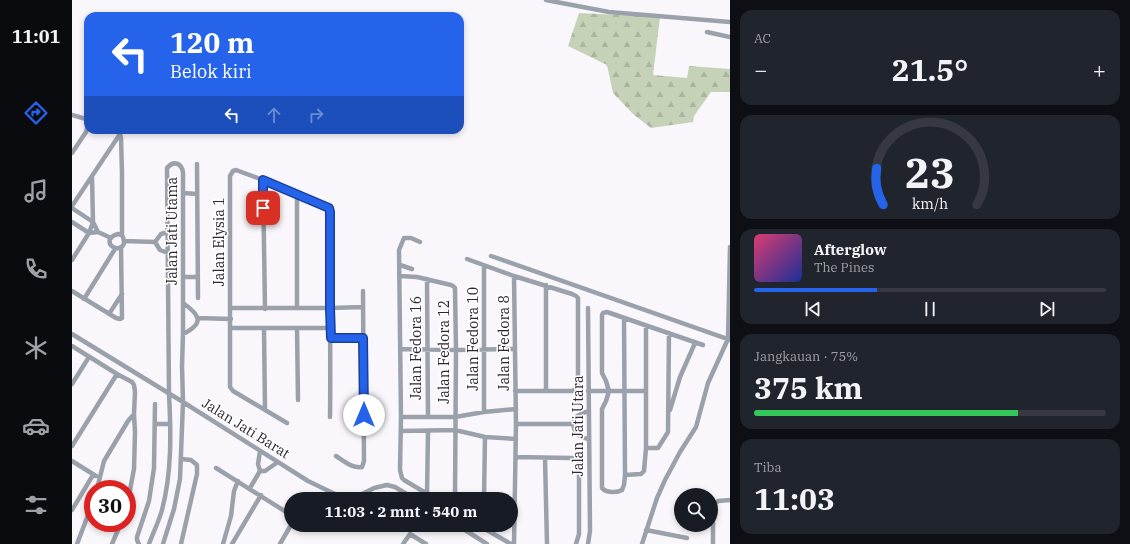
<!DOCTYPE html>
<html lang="id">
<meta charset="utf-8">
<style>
body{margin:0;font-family:"IBM Plex Serif",serif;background:#20242c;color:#f1f3f6;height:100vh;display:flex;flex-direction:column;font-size:15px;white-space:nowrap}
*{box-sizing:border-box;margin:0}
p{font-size:13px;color:#9ea1a6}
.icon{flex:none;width:22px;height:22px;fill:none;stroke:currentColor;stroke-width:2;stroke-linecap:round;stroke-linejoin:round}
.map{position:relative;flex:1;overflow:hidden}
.side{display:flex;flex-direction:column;gap:10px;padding:10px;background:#0d0f14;width:400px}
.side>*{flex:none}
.banner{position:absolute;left:12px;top:12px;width:380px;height:122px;border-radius:12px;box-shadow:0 2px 6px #0003;background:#2563eb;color:#fff;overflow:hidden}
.buttons{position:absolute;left:602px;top:488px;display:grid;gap:8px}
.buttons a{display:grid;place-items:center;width:44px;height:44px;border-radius:50%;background:#171b24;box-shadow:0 2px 6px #0003;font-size:20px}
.speed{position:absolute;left:12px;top:480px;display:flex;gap:8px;font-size:20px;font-weight:700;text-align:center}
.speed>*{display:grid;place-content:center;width:52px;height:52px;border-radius:50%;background:#171b24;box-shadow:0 2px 6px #0003;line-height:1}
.speed .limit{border:6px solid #d22;background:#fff;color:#111}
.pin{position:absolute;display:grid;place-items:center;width:34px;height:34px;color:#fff;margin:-17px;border-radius:8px;box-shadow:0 2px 6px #0006}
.me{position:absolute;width:44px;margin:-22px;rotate:0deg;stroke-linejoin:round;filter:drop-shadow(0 0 3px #0008)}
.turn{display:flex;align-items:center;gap:14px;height:84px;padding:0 20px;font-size:18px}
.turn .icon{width:52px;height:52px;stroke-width:2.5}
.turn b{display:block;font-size:28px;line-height:34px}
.lanes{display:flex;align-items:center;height:38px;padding:0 20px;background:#0003;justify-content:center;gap:20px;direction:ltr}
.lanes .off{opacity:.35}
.big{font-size:30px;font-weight:800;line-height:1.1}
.side .card{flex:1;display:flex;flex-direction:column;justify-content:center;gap:6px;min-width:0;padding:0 14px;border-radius:12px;background:#20242c}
.side .dial{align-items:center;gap:0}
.dial svg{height:104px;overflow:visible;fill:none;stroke:#363941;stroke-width:7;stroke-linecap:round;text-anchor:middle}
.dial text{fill:#f1f3f6;stroke:none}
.song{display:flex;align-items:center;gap:12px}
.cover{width:48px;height:48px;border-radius:6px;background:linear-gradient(135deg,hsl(340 70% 55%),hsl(230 70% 35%))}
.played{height:4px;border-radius:2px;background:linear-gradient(90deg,#2563eb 35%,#363941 35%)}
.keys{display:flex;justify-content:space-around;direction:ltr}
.heat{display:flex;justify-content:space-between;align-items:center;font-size:22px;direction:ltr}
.charge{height:6px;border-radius:3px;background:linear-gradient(90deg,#34c759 75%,#363941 0)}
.trip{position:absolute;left:212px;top:492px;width:234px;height:40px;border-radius:20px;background:#171b24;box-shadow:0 2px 6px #0003;font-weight:800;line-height:40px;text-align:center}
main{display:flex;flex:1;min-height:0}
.menu{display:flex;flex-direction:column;width:72px;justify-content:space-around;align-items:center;background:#090b0e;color:#9ea1a6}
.menu .icon{width:28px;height:28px}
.menu .current{color:#2563eb}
.menu b{font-size:18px;color:#f1f3f6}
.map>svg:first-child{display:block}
</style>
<main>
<nav class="menu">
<b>11:01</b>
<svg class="icon current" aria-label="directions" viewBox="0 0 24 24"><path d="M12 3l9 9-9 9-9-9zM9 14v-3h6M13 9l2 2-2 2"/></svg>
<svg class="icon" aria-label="music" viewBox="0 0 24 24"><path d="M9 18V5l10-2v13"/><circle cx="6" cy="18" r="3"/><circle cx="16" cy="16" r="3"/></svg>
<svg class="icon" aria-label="phone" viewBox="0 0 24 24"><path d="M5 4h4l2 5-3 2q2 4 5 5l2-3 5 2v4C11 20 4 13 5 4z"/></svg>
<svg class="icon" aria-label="climate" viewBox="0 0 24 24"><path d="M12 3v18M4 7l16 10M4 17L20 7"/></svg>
<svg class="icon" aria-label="car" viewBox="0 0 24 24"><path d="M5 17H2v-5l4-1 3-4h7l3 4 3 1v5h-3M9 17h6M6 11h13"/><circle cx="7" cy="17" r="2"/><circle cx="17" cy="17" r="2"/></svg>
<svg class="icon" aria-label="filters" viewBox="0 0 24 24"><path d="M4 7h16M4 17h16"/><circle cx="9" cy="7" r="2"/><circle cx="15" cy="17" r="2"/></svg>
</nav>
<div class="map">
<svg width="658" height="544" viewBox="0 0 658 544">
<defs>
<pattern id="forest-firs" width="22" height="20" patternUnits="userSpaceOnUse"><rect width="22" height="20" fill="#c6d2b8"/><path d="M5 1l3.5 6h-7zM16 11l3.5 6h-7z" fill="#aab49e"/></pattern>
</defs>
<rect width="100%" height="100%" fill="#faf7fc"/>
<path fill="url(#forest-firs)" d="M507,13L588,17L581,75L615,78L617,66L658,69V92H639L622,116L621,122L579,128L561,114L541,93L535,65L496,46Z"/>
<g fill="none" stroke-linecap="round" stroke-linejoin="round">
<path stroke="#9aa1aa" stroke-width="4.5" d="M474,0L537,12L658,22
M635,32L658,37
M0,115L14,119L16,122
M48,134L49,138L50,173V235
M0,153L14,132L16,126
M125,164L126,298
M191,180L193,309
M111,193L125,194
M225,194V308
M0,206L48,134
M0,208L21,222L26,232
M0,222L17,233L26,232L39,238
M46,234L50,235C59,253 34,251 38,239C40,236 42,235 46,234Z
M52,241L83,242
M83,242L88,250L96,253
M83,242L89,234L96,232
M348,242L339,238H332L327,250L329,417L328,470L330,478L332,480L364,499
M419,256L658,340
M395,259L442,276L500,294L504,296L506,298V386L501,391H443
M0,260L17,233L21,222L20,176
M328,265L340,269
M412,266V412
M328,276L345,277L379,285L381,286L383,288L384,350L383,499
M442,276L444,424L442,544
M112,277H126
M355,279L356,417
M474,285V391
M0,291L44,318L48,319L50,318L49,247
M12,299L43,249
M111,303C128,315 133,323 111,334
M158,308H258L291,307
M516,308L518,531L516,544
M37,314L50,294
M125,318L159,319
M552,318L553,475L552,485L550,490C545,493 534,493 530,488V409L534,401L537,391L534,381L530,373V315L531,313L535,312L631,345
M159,328H258
M192,328L193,410
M225,328L226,400
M0,334L111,402L236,481L263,494L271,496L282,497L286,496L302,488L315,485L323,487L343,499
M259,338L291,337
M0,346L45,374L60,382L62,385L63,392L62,414L63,432L62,469L55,506
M328,349L384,350L443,349
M0,384L17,357
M516,391H574
M598,410L608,377L623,343
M329,417H383L412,412L444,409
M215,423L161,391L158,387V176L161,171L164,170L191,180L257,208L258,212C257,281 259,349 258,417
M83,424H98
M444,424H501
M329,431L383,430L413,437L444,439
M516,439C512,438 507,436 504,433C500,427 501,418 507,415C510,413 513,412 517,411
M0,446L45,374
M574,448H586L596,432L597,333
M188,451L186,464L188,471H193L206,462
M264,456C272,461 281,469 290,467L292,461L291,291
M444,457L499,458L505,459L507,462V534L504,544
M473,458L475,544
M109,459L119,460L125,465V474L109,544
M0,461L24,476
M144,468L219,515
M553,475L569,474L572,471L574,448V326
M178,488L188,471
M25,489L32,461L56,421L62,414
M355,494L356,431
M235,499L237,497
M412,499L413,437
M0,510L21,475
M385,525L415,544
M406,525L439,544
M574,530L615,538
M5,544L21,502
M40,544L49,523
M67,544L65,540V537L77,501L82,468L83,404
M77,544C81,533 87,521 90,510C100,472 99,432 97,394L95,168C102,160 110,163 111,173V334L110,366L111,402L108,479L102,509L91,544
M151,544L159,516L162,491L166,481
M160,544L189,495
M208,544L219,525
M331,544L338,534L354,544
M570,544L585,498L593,480L608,452L624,427L636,383L656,339L658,247
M641,544V506L646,501L658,500"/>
</g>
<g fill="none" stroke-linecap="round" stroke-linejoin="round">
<g stroke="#184099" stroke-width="10">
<path id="route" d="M191,208V180L257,208L258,212V308L259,338H291L292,415"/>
</g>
<use href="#route" stroke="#2563eb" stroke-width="7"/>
</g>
<g text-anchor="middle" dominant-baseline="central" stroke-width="3" stroke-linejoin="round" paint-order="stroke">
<g font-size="14" fill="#2c262f" stroke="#fff">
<text transform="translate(100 231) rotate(-90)">Jalan Jati Utama</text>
<text transform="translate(147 242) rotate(-90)">Jalan Elysia 1</text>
<text transform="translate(401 339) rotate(-90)">Jalan Fedora 10</text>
<text transform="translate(432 343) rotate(-90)">Jalan Fedora 8</text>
<text transform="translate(344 348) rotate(-90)">Jalan Fedora 16</text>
<text transform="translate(372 352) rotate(-90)">Jalan Fedora 12</text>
<text transform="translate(506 426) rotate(-90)">Jalan Jati Utara</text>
<text transform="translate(174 428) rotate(32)">Jalan Jati Barat</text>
</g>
</g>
</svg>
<div class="buttons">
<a><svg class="icon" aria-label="search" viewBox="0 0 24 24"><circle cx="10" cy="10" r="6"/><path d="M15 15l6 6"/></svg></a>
</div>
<div class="speed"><div class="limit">30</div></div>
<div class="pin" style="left:191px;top:208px;background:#d93025"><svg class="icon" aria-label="arrive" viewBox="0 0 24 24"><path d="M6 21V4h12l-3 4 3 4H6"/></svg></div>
<svg class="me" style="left:292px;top:415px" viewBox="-20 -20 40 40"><circle r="19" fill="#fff"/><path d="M0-13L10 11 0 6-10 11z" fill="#2563eb"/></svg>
<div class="trip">11:03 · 2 mnt · 540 m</div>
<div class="banner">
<div class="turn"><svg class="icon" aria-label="left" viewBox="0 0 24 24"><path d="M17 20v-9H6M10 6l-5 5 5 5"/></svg><div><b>120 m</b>Belok kiri</div></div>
<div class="lanes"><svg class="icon" aria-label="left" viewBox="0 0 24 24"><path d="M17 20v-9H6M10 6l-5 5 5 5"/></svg><svg class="icon off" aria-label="ahead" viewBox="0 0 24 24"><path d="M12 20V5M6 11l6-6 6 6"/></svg><svg class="icon off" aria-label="right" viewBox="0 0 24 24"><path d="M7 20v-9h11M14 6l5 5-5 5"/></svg></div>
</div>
</div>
<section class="side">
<div class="card"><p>AC</p>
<div class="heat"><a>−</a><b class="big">21.5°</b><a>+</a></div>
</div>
<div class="card dial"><svg viewBox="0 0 100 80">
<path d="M14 69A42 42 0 1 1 86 69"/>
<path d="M14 69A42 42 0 0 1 9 41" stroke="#2563eb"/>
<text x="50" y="56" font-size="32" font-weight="700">23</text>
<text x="50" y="72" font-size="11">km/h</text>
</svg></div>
<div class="card">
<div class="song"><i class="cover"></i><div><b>Afterglow</b><p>The Pines</p></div></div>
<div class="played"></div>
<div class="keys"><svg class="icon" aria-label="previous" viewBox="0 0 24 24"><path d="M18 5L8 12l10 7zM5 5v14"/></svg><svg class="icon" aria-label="pause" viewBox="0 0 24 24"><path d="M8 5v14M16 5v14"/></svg><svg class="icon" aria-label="next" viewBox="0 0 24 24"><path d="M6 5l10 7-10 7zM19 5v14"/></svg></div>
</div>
<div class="card"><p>Jangkauan · 75%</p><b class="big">375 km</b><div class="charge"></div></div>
<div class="card"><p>Tiba</p><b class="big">11:03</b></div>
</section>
</main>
